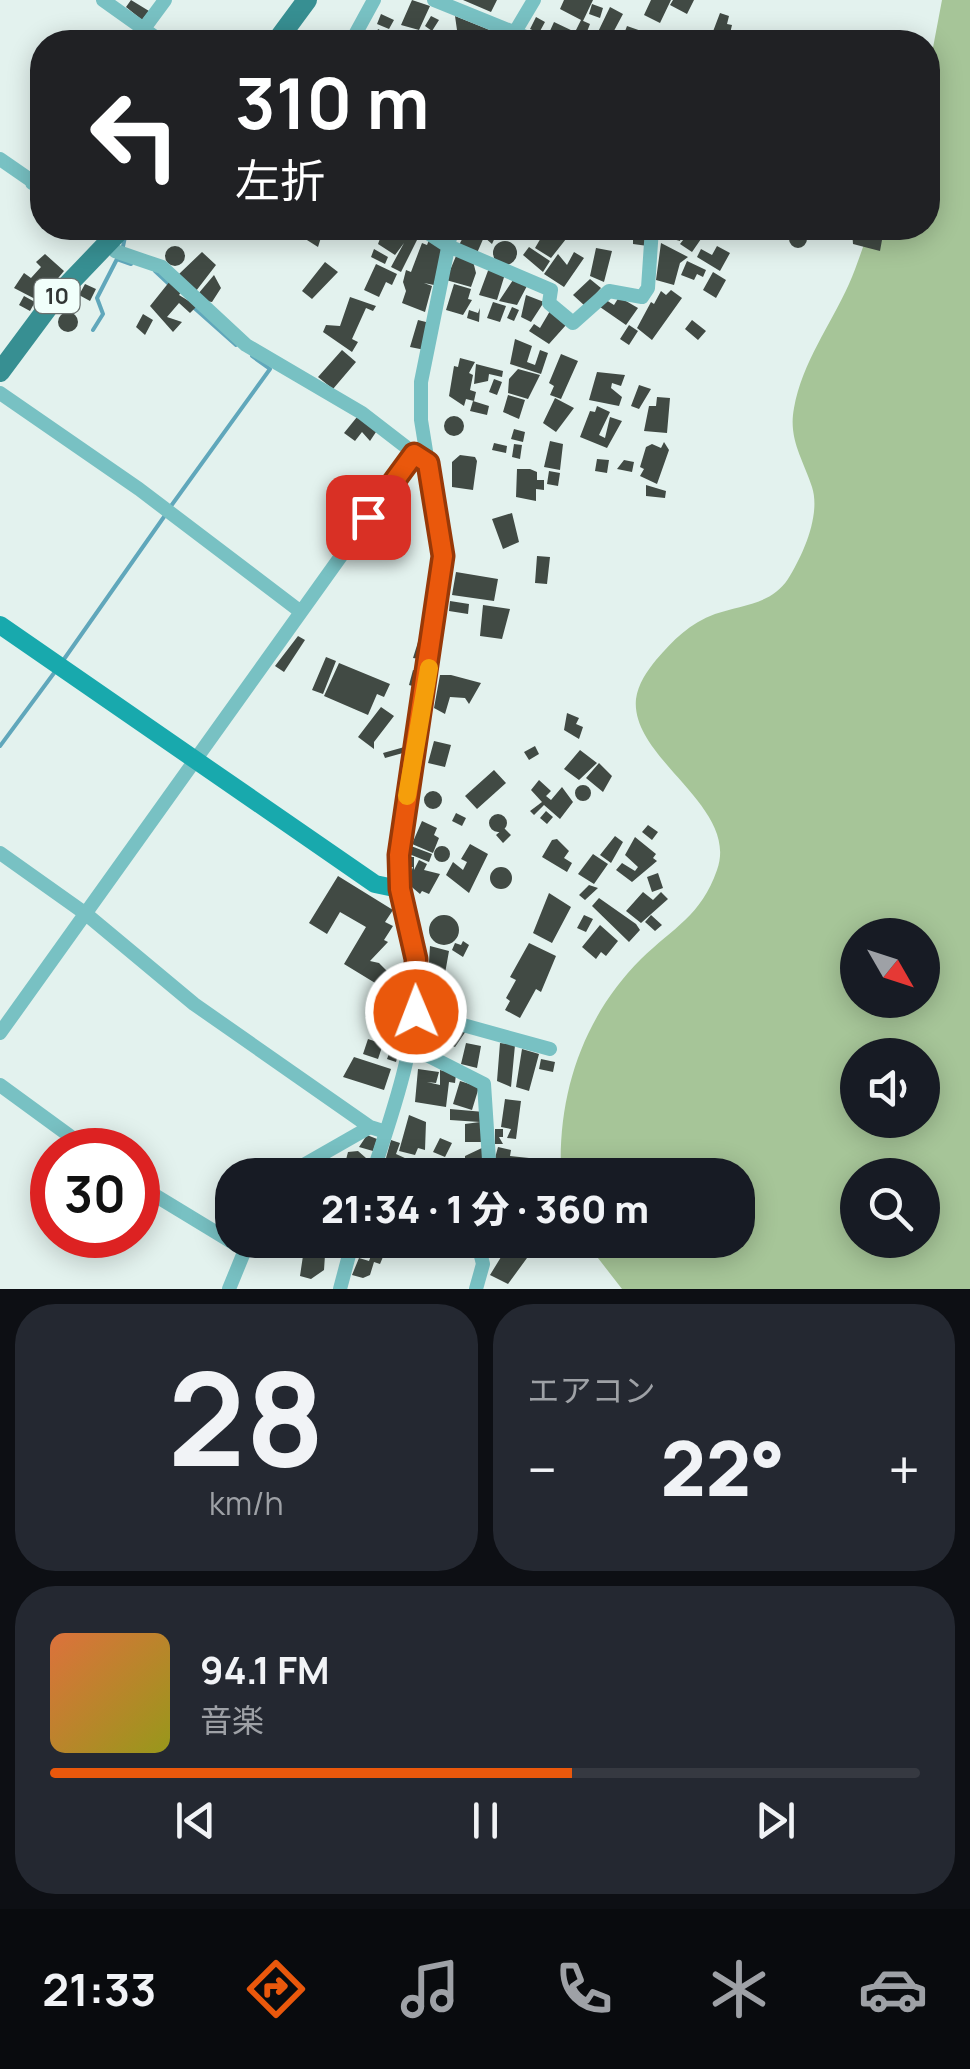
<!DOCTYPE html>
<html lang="ja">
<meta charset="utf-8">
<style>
body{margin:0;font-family:Manrope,"Noto Sans JP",sans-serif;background:#242831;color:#f1f3f6;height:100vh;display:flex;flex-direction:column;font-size:38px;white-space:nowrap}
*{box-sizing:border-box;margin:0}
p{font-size:32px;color:#9ea1a6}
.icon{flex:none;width:55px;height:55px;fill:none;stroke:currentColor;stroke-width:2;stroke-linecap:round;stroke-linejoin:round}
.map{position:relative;height:1289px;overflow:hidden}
.drawer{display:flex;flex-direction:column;gap:15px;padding:15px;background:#0d0f14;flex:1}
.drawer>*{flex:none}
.hud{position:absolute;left:30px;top:30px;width:910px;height:210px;border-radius:40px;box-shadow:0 5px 25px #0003;background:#202124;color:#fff;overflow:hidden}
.needle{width:65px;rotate:129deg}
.buttons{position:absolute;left:840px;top:918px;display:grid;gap:20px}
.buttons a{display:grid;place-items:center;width:100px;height:100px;border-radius:50%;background:#171b24;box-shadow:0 5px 25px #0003;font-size:50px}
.speed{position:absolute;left:30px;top:1128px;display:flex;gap:20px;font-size:50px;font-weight:700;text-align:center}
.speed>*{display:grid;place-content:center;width:130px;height:130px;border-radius:50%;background:#171b24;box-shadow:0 5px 25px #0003;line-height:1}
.speed .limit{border:15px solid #d22;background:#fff;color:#111}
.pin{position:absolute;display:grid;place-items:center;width:85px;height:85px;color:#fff;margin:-42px;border-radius:20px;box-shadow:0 5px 15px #0006}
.me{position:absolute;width:110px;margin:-55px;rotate:359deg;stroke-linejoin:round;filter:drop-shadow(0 0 8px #0008)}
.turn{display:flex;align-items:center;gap:35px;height:210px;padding:0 40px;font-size:45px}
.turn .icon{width:130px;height:130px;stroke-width:2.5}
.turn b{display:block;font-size:70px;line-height:85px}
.big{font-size:75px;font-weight:800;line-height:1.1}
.drawer .tile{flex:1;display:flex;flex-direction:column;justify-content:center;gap:15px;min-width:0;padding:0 35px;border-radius:40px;background:#242831}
.drawer .dial{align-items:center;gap:0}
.dial b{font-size:130px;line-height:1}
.song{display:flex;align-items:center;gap:30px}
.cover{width:120px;height:120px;border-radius:15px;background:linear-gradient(135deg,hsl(20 70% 55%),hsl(60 70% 35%))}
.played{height:10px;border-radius:5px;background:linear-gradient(90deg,#ea580c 60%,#363941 60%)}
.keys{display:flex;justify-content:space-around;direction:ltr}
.heat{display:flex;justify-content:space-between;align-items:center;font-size:55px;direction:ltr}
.drawer .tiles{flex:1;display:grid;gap:15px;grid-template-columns:1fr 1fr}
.tile:last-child{grid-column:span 2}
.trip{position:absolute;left:215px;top:1158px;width:540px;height:100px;border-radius:40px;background:#171b24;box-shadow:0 5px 25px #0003;font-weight:800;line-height:100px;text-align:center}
.tabs{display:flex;height:160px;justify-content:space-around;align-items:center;background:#090b0e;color:#9ea1a6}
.tabs .icon{width:70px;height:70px}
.tabs .active{color:#ea580c}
.tabs b{font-size:45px;color:#f1f3f6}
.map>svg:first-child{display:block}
</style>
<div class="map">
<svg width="970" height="1289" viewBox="0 0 970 1289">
<rect width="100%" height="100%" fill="#e3f2ee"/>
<path fill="#a6c598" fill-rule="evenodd" d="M942,0H970V1289H622L584,1240H738V1175H562L561,1171C558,1092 584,1016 641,959C674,927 701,916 717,870C740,806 630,759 636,699C638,684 647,671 656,660C673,640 690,623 715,614C740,605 771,605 788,579C803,555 821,515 812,487C803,459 788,439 794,408C802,363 831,324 849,284C857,266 863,246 870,228H928V74ZM858,935H922V1000H858ZM858,1055H922V1120H858ZM858,1175H922V1240H858Z"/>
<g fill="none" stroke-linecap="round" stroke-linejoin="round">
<path stroke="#60a7bb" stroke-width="4" d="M122,251L125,237L134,228
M117,259L131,264
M155,271L170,285
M191,305L236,345
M93,330L103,314L97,298L117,259
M171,506L270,369L252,356
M62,662L166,514
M0,746L57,669"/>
</g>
<path fill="#414a44" d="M131,0L149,11L142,20L126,7Z
M412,0L430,6L419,30L401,25Z
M463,0H497L491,12Z
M564,0H593L583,21L560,9Z
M651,0H671L660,23L644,15Z
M673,0H694L687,14L670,5Z
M592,4L603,8L600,18L589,14Z
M610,7L623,14L608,42L596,36Z
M720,13L729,16L727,24L732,25L728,42H709Z
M381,14L394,20L389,29L377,24Z
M431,16L439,20L432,31L425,26Z
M455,16L492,31L499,36L496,42H462L465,33L457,30Z
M536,17L545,22L539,33L530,29Z
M581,20L590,24L583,42H576L578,35L575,42H569L549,33L554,22L575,32Z
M627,26L647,33L643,42H621Z
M378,29L391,36L387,42H373Z
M660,30L687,35L685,42H657Z
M300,228H324L318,247L299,235Z
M384,228H406L418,238L401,272L391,267L404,243L395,255L378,244Z
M468,228L488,230L512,228L508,235L498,231L492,244L484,237L477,253L459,245Z
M513,228L528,235L525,240L510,233Z
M664,228H683L680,241L662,236Z
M849,228H882L880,237Z
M789 239a9 9 0 1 1 18 0a9 9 0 1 1-18 0Z
M640,230H648V246L633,244V235Z
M545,231L566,239L551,258L535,248Z
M690,231L701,239L692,252L680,244Z
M852,231L882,240L880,251L853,244Z
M429,240L442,249L434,285L424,283L432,286L425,312L402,303L406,291L403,282L406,270L411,272L422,243L427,245Z
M493 253a12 12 0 1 1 24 0a12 12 0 1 1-24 0Z
M661,243L688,257L680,263L674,285L656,280Z
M165 256a10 10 0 1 1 20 0a10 10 0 1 1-20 0Z
M717,246L730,253L720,271L697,257L701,249L712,255Z
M529,247L550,261L543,272L523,255Z
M596,248L612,251L604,282L590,276Z
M374,249L388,257L385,264L371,257Z
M202,252L216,265L196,291L179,274Z
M574,252L584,258L564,287L544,274L558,254L567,265Z
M45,254L64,271L39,301L14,288L24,273L31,278L41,267L36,262Z
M456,256L473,261L476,273L471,287L446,280Z
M687,261L706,270L703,277L697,274L694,280L681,275Z
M325,262L338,272L312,299L302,291Z
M376,264L397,274L392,285L386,282L379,297L364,290Z
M489,268L505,274L497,300L479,295Z
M713,272L726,280L716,298L703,290Z
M214,275L221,288L212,302L206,301L198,294Z
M515,277L528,284L517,305L499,301Z
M590,279L601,288L585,306L573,295Z
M170,281L182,291L179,295L197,306L190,313L179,303L167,317L182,322L173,332L150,306Z
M85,284L96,289L90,301L79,295Z
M454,284L471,289L468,299L472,300L463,315L446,310Z
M671,290L682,298L652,340L637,328L651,302L654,304L661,291L666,295Z
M526,295L544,302L531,322L521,317Z
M24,296L35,302L30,311L19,305Z
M350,297L376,306L373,311L366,308L352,339L358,342L352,352L323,332L326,325L340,326Z
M619,297L638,308L626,325L600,307L606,300L614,305Z
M493,302L506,306L500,322L487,318Z
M512,307L519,310L514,321L507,318Z
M480,308L479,322L467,318L469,310L478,313Z
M550,311L566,325L549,344L529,331L534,324L540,328Z
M58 322a10 10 0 1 1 20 0a10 10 0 1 1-20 0Z
M143,314L153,320L145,335L136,327Z
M418,320L430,323L425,350L410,347Z
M692,320L706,331L698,340L685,329Z
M629,325L638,331L629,345L620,339Z
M515,339L532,346L527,362L535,365L540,350L548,353L541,374L510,364Z
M342,350L356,362L333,389L318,377Z
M561,354L578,361L561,399L550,395L554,386L549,383Z
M460,358L475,362L469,373L473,375L470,390L476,392L474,401L466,399L464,406L449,396L454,366L458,367Z
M476,364L503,371L502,377L489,374L488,381L474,384Z
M518,369L540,375L528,399L508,393L509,379Z
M597,372L625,375L621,386L612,383L611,388L622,397L619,406L589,400Z
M494,379L502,382L497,395L489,392Z
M639,385L651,389L639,409L631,406Z
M508,395L525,400L519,419L503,412Z
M657,397L670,398L667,433L644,431L649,406H656Z
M555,398L574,408L556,432L543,423Z
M473,401L489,406L487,415L470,411Z
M597,406L610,412L599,435L605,438L610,417L622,421L607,448L580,437L590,411L595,412Z
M444 426a10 10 0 1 1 20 0a10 10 0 1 1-20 0Z
M357,417L378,429L370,441L362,432L355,441L344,433Z
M514,429L525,432L523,442L511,439Z
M550,441L563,444L560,470L544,467Z
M664,442L669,450L657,484L640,476L644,469L640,467L646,447L652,444L661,448Z
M494,443L507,446L506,453L492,450Z
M514,444L522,445L520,459L512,457Z
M460,455L475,457L477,461L473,490L452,487V462Z
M597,459L609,460L607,473L595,471Z
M624,460L634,462L632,472L617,469Z
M517,469H530L537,472V480H544V490L536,489V501L516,497Z
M549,471L560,473L558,486L547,484Z
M646,485L666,491L665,498L646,496Z
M512,513L519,542L503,549L492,519Z
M537,556L550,557L547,584L535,583Z
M456,572L498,579L494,601L452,595Z
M450,601L469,604L468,614L449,611Z
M483,605L510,609L502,639L480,636Z
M423,626L432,628L426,660L413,658Z
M298,636L305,640L284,672L275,666Z
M326,657L336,661L323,694L312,690Z
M339,663L390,684L384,697L377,694L368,715L324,696Z
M413,670L423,672L419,688L409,685Z
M440,675H451L481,683L469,704L465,698L450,697L445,714L434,708Z
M381,707L394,716L374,742V749L358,737Z
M567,713L579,718L576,724L583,727L579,739L564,730Z
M434,741L451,745L445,767L428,763Z
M408,746L410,751L385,758L383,753Z
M535,746L539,754L529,760L524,752Z
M580,750L597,763L579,780L564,769Z
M599,763L612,776L603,792L586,778Z
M494,770L506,783L477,809L465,796Z
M539,780L551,791L546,796L551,800L562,787L573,802L560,819L544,805L534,815L530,811L542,802L531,790Z
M575 793a8 8 0 1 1 16 0a8 8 0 1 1-16 0Z
M424 800a9 9 0 1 1 18 0a9 9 0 1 1-18 0Z
M546,811L553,817L547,824L540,818Z
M456,813L466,818L462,826L452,821Z
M489 823a9 9 0 1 1 18 0a9 9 0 1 1-18 0Z
M422,821L437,828L434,835L439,838L433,853L412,844Z
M648,825L658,832L652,840L642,832Z
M504,828L511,835L503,843L496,835Z
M615,836L623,842L611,863L600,855Z
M635,837L656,854L653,858L657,861L632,882L616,870L622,863L635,871L638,867L625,855Z
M557,839L569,851L564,858L572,863L567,872L542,857L552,840Z
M470,844L488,854L469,893L446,875L453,862L463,870L467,862L461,859Z
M434 854a8 8 0 1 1 16 0a8 8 0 1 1-16 0Z
M411,846L432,854L429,862L409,854Z
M593,854L608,864L594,884L578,874Z
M408,857H414V870L419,860L427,864L424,870L440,874L429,894L422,891L420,894L407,883L413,867H408Z
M490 878a11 11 0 1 1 22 0a11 11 0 1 1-22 0Z
M658,873L663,888L652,892L647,877Z
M338,876L393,910L385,922L393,926L384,940L388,942L370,961L379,963L392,976L385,989L344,964L366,927L340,912L327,934L309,923Z
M589,885L598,888L585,900L579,895Z
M643,892L653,900L661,892L668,899L641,923L626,911Z
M549,893L571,907L552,943L533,933Z
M599,898L636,924L640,930L629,942L592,906Z
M584,915L593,919L586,932L577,928Z
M651,915L662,925L655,931L645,922Z
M429 930a15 15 0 1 1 30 0a15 15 0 1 1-30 0Z
M600,925L618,941L606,956L601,952L596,959L582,947Z
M463,941L469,945L463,957L452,950L455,943L461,945Z
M529,943L556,956L541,992L536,989L520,1018L505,1010L510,1001L506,998L516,980L510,977Z
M430,946L449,951L444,979L428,978Z
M393,982L403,988L397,997L388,991Z
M430,1023L468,1028L455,1047L428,1037Z
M368,1039L383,1044L378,1059L363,1054Z
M466,1043L481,1046L477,1068L461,1064Z
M500,1043L515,1045L511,1087L497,1081Z
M391,1048L399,1051L396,1062L387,1059Z
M522,1049L539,1054L529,1091L516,1087Z
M354,1057L391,1069L384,1090L343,1077Z
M541,1059L555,1062L553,1072L539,1069Z
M418,1069L439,1072L436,1083L427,1082L440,1085V1070L456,1074L455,1083L449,1082L446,1107L415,1102Z
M460,1081L479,1087L472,1110L453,1104Z
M505,1099L521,1101L516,1139L507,1138L511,1129L501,1127Z
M450,1109L484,1112V1142H465V1124L480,1122L450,1120Z
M409,1115L426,1122L425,1150L418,1148L415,1155L399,1151Z
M495,1129H503V1137H499L503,1144H495Z
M367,1135L377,1139L373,1151L359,1147Z
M440,1138L452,1143L445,1157L433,1152Z
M391,1140L400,1143L396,1154L418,1164L405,1175H390L383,1169Z
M484,1147L486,1175H465V1156Z
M498,1147L511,1150L510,1156L529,1158L528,1175H509L510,1161L495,1158Z
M358,1151L366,1158L361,1175H342L348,1152Z
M368,1240H390L380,1264L374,1262L370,1275L363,1278L352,1275L359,1258L369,1261L372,1253L365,1246Z
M509,1244L527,1258L508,1284L490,1275Z
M304,1249L325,1255L324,1270L311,1279L300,1276Z"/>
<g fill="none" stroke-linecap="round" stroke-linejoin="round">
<path stroke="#78c1c3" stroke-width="14" d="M103,0L162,42
M434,0L538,42
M134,42L165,0
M351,42L374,0
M509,42L534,0
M0,159L42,188
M32,183L42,168
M100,228L115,251L162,267L246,345L362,413L419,457
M420,228L446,245L551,290L549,303L573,323L609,291L642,297L648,288L652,228
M0,393L139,489L301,612
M0,853L86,914L194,1004L370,1127L386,1132
M416,1012L550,1049
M0,1033L414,454
M411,1047L484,1084L490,1175
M0,1085L89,1150
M286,1175L370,1127
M372,1175C395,1106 420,1036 416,963C413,926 399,892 399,855L443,556L421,420V382L452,228
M138,1185L245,1250
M229,1289L249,1240
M340,1289L353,1240
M476,1289L483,1264L477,1240"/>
<path stroke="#18a9ad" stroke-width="18" d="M0,625L375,884L399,889"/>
<path stroke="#378f92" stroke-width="20" d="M276,42L307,0
M0,372L55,298L122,228"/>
</g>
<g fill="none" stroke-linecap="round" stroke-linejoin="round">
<g stroke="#983908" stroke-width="25">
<path id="route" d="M368,517L414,454L428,463L443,556L399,855L400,889L416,959V1012"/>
</g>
<use href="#route" stroke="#ea580c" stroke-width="18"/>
<path stroke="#f59e0b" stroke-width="18" d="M407,796L429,668"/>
</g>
<g text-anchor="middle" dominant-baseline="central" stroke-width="10" stroke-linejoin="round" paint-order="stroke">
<rect fill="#f1fffb" stroke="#6b7270" stroke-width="2.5" x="34.5" y="279" width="45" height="34" rx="8"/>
<g font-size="22" font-weight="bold" fill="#313635">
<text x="57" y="296">10</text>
</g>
</g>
</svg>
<div class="buttons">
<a><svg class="needle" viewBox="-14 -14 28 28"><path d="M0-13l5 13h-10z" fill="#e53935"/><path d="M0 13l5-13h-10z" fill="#9ea1a6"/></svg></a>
<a><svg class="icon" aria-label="sound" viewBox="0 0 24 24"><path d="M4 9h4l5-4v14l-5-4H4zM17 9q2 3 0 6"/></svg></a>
<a><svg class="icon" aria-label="search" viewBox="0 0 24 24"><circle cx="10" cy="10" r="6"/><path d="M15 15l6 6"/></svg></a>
</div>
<div class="speed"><div class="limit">30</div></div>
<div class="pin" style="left:368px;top:517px;background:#d93025"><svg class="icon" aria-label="arrive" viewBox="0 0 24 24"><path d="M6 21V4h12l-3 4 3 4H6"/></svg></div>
<svg class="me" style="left:416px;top:1012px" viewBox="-20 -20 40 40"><circle r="17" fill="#ea580c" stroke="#fff" stroke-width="3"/><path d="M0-11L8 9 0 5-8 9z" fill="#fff"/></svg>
<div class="trip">21:34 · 1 分 · 360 m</div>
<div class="hud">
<div class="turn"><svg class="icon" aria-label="left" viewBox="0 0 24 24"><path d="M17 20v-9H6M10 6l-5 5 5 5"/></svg><div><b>310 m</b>左折</div></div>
</div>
</div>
<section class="drawer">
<div class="tiles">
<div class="tile dial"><b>28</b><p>km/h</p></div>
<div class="tile"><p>エアコン</p>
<div class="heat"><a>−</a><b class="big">22°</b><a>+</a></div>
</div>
<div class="tile">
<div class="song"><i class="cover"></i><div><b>94.1 FM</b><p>音楽</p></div></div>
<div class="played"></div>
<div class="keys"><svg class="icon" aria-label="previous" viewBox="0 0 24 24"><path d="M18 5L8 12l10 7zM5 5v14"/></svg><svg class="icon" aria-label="pause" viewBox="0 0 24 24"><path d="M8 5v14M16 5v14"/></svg><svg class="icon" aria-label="next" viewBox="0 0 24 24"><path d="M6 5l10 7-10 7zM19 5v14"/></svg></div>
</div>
</div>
</section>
<nav class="tabs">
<b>21:33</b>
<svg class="icon active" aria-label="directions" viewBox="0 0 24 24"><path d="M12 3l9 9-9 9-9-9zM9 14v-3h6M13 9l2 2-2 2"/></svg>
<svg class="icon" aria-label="music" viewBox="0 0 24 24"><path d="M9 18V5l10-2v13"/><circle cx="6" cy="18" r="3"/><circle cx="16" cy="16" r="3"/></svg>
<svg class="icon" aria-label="phone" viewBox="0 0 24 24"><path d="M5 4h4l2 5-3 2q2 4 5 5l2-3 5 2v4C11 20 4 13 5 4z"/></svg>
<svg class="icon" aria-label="climate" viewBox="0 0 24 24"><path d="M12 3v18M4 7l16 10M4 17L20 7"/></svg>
<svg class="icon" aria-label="car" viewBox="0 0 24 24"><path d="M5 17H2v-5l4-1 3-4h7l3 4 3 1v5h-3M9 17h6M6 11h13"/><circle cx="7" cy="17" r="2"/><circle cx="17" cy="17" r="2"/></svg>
</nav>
